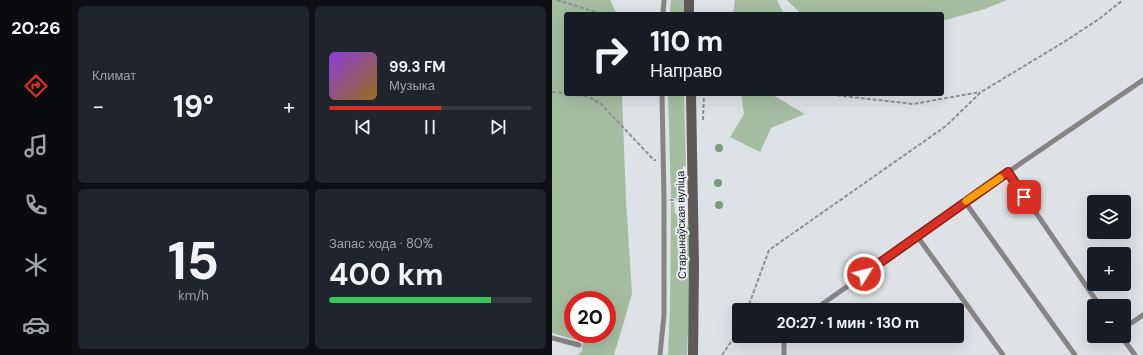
<!DOCTYPE html>
<html lang="ru">
<meta charset="utf-8">
<style>
body{margin:0;font-family:"DM Sans",sans-serif;background:#20242c;color:#f1f3f6;height:100vh;display:flex;flex-direction:column;font-size:15px;white-space:nowrap}
*{box-sizing:border-box;margin:0}
p{font-size:13px;color:#9ea1a6}
.icon{flex:none;width:22px;height:22px;fill:none;stroke:currentColor;stroke-width:2;stroke-linecap:round;stroke-linejoin:round}
.map{position:relative;flex:1;overflow:hidden}
.panel{display:flex;flex-direction:column;gap:6px;padding:6px;background:#0d0f14;width:480px}
.panel>*{flex:none}
.top-card{position:absolute;left:12px;top:12px;width:380px;height:84px;border-radius:4px;box-shadow:0 4px 16px #0002;background:#171b24;color:#f1f3f6;overflow:hidden}
.fabs{position:absolute;left:535px;top:195px;display:grid;gap:8px}
.fabs a{display:grid;place-items:center;width:44px;height:44px;border-radius:4px;background:#171b24;box-shadow:0 4px 16px #0002;font-size:20px}
.speed{position:absolute;left:12px;top:291px;display:flex;gap:8px;font-size:20px;font-weight:700;text-align:center}
.speed>*{display:grid;place-content:center;width:52px;height:52px;border-radius:50%;background:#171b24;box-shadow:0 4px 16px #0002;line-height:1}
.speed .limit{border:6px solid #d22;background:#fff;color:#111}
.pin{position:absolute;display:grid;place-items:center;width:34px;height:34px;color:#fff;margin:-17px;border-radius:8px;box-shadow:0 2px 6px #0006}
.me{position:absolute;width:44px;margin:-22px;rotate:54deg;stroke-linejoin:round;filter:drop-shadow(0 0 3px #0008)}
.turn{display:flex;align-items:center;gap:14px;height:84px;padding:0 20px;font-size:18px}
.turn .icon{width:52px;height:52px;stroke-width:2.5}
.turn b{display:block;font-size:28px;line-height:34px}
.big{font-size:30px;font-weight:700;line-height:1.1}
.panel .widget{flex:1;display:flex;flex-direction:column;justify-content:center;gap:6px;min-width:0;padding:0 14px;border-radius:6px;background:#20242c}
.panel .dial{align-items:center;gap:0}
.dial b{font-size:52px;line-height:1}
.song{display:flex;align-items:center;gap:12px}
.cover{width:48px;height:48px;border-radius:6px;background:linear-gradient(135deg,hsl(270 70% 55%),hsl(40 70% 35%))}
.played{height:4px;border-radius:2px;background:linear-gradient(90deg,#d93025 55%,#363941 55%)}
.keys{display:flex;justify-content:space-around;direction:ltr}
.heat{display:flex;justify-content:space-between;align-items:center;font-size:22px;direction:ltr}
.charge{height:6px;border-radius:3px;background:linear-gradient(90deg,#34c759 80%,#363941 0)}
.panel .tiles{flex:1;display:grid;gap:6px;grid-template-columns:repeat(2,1fr)}
.trip{position:absolute;left:180px;top:303px;width:232px;height:40px;border-radius:4px;background:#171b24;box-shadow:0 4px 16px #0002;font-weight:700;line-height:40px;text-align:center}
main{display:flex;flex:1;min-height:0}
.menu{display:flex;flex-direction:column;width:72px;justify-content:space-around;align-items:center;background:#090b0e;color:#9ea1a6}
.menu .icon{width:28px;height:28px}
.menu .selected{color:#d93025}
.menu b{font-size:18px;color:#f1f3f6}
.map>svg:first-child{display:block}
</style>
<main>
<nav class="menu">
<b>20:26</b>
<svg class="icon selected" aria-label="directions" viewBox="0 0 24 24"><path d="M12 3l9 9-9 9-9-9zM9 14v-3h6M13 9l2 2-2 2"/></svg>
<svg class="icon" aria-label="music" viewBox="0 0 24 24"><path d="M9 18V5l10-2v13"/><circle cx="6" cy="18" r="3"/><circle cx="16" cy="16" r="3"/></svg>
<svg class="icon" aria-label="phone" viewBox="0 0 24 24"><path d="M5 4h4l2 5-3 2q2 4 5 5l2-3 5 2v4C11 20 4 13 5 4z"/></svg>
<svg class="icon" aria-label="climate" viewBox="0 0 24 24"><path d="M12 3v18M4 7l16 10M4 17L20 7"/></svg>
<svg class="icon" aria-label="car" viewBox="0 0 24 24"><path d="M5 17H2v-5l4-1 3-4h7l3 4 3 1v5h-3M9 17h6M6 11h13"/><circle cx="7" cy="17" r="2"/><circle cx="17" cy="17" r="2"/></svg>
</nav>
<section class="panel">
<div class="tiles">
<div class="widget"><p>Климат</p>
<div class="heat"><a>−</a><b class="big">19°</b><a>+</a></div>
</div>
<div class="widget">
<div class="song"><i class="cover"></i><div><b>99.3 FM</b><p>Музыка</p></div></div>
<div class="played"></div>
<div class="keys"><svg class="icon" aria-label="previous" viewBox="0 0 24 24"><path d="M18 5L8 12l10 7zM5 5v14"/></svg><svg class="icon" aria-label="pause" viewBox="0 0 24 24"><path d="M8 5v14M16 5v14"/></svg><svg class="icon" aria-label="next" viewBox="0 0 24 24"><path d="M6 5l10 7-10 7zM19 5v14"/></svg></div>
</div>
<div class="widget dial"><b>15</b><p>km/h</p></div>
<div class="widget"><p>Запас хода · 80%</p><b class="big">400 km</b><div class="charge"></div></div>
</div>
</section>
<div class="map">
<svg width="591" height="355" viewBox="0 0 591 355">
<rect width="100%" height="100%" fill="#dee1e5"/>
<path fill="#a4bda1" fill-rule="evenodd" d="M0,0H58L65,14H14V94H70L74,200L80,294L62,355H26L30,351L31,342L0,333ZM21,300H55V334H21Z
M119,0H132V14H118Z
M183,0H225L232,14H181Z
M235,0H455L433,9L390,21V14H249Z
M116,94H132L134,166H131V177L128,198H119Z
M189,94H219L253,114L219,128L208,152L178,137L192,114Z
M119,202H122L123,214H128L129,225L136,226L138,285L135,355H116L118,306Z"/>
<g fill="none" stroke-linecap="round" stroke-linejoin="round">
<path stroke="#8e9093" stroke-width="2" stroke-dasharray="4 2" stroke-linecap="butt" d="M5,0L50,14
M0,92L14,93
M20,94L37,97L49,104L102,160H104
M273,94L361,104L428,92
M151,120L152,94
M129,192L130,221
M118,200L129,199
M195,310L217,250L394,126L429,92L512,42L547,19L571,0
M170,355L187,330"/>
<path stroke="#878584" stroke-width="5" d="M111,14L112,0
M456,172L548,306
M413,202L523,355
M365,236L451,355
M262,310L456,172L591,80
M572,328L591,315
M232,336V355
M569,336L583,355
M0,338L27,345
M108,355L112,315V200L110,94"/>
<path stroke="#5d5a59" stroke-width="10" d="M137,0V14
M139,94L142,265L141,355"/>
</g>
<g fill="#7c9a7d">
<circle cx="167" cy="148" r="4"/>
<circle cx="166" cy="183" r="4"/>
<circle cx="167" cy="205" r="4"/>
</g>
<g fill="none" stroke-linecap="round" stroke-linejoin="round">
<g stroke="#8d1f18" stroke-width="10">
<path id="route" d="M312,274L456,172L472,197"/>
</g>
<use href="#route" stroke="#d93025" stroke-width="7"/>
<path stroke="#f59e0b" stroke-width="7" d="M414,201L448,178"/>
</g>
<g text-anchor="middle" dominant-baseline="central" stroke-width="4" stroke-linejoin="round" paint-order="stroke">
<g font-size="11" fill="#131415" stroke="#ebeef2">
<text transform="translate(129 225) rotate(-91)">Старынаўская вуліца</text>
</g>
</g>
</svg>
<div class="fabs">
<a><svg class="icon" aria-label="layers" viewBox="0 0 24 24"><path d="M12 4l9 5-9 5-9-5zM3 14l9 5 9-5"/></svg></a>
<a>+</a>
<a>−</a>
</div>
<div class="speed"><div class="limit">20</div></div>
<div class="pin" style="left:472px;top:197px;background:#d93025"><svg class="icon" aria-label="arrive" viewBox="0 0 24 24"><path d="M6 21V4h12l-3 4 3 4H6"/></svg></div>
<svg class="me" style="left:312px;top:274px" viewBox="-20 -20 40 40"><circle r="17" fill="#d93025" stroke="#fff" stroke-width="3"/><path d="M0-11L8 9 0 5-8 9z" fill="#fff"/></svg>
<div class="trip">20:27 · 1 мин · 130 m</div>
<div class="top-card">
<div class="turn"><svg class="icon" aria-label="right" viewBox="0 0 24 24"><path d="M7 20v-9h11M14 6l5 5-5 5"/></svg><div><b>110 m</b>Направо</div></div>
</div>
</div>
</main>
